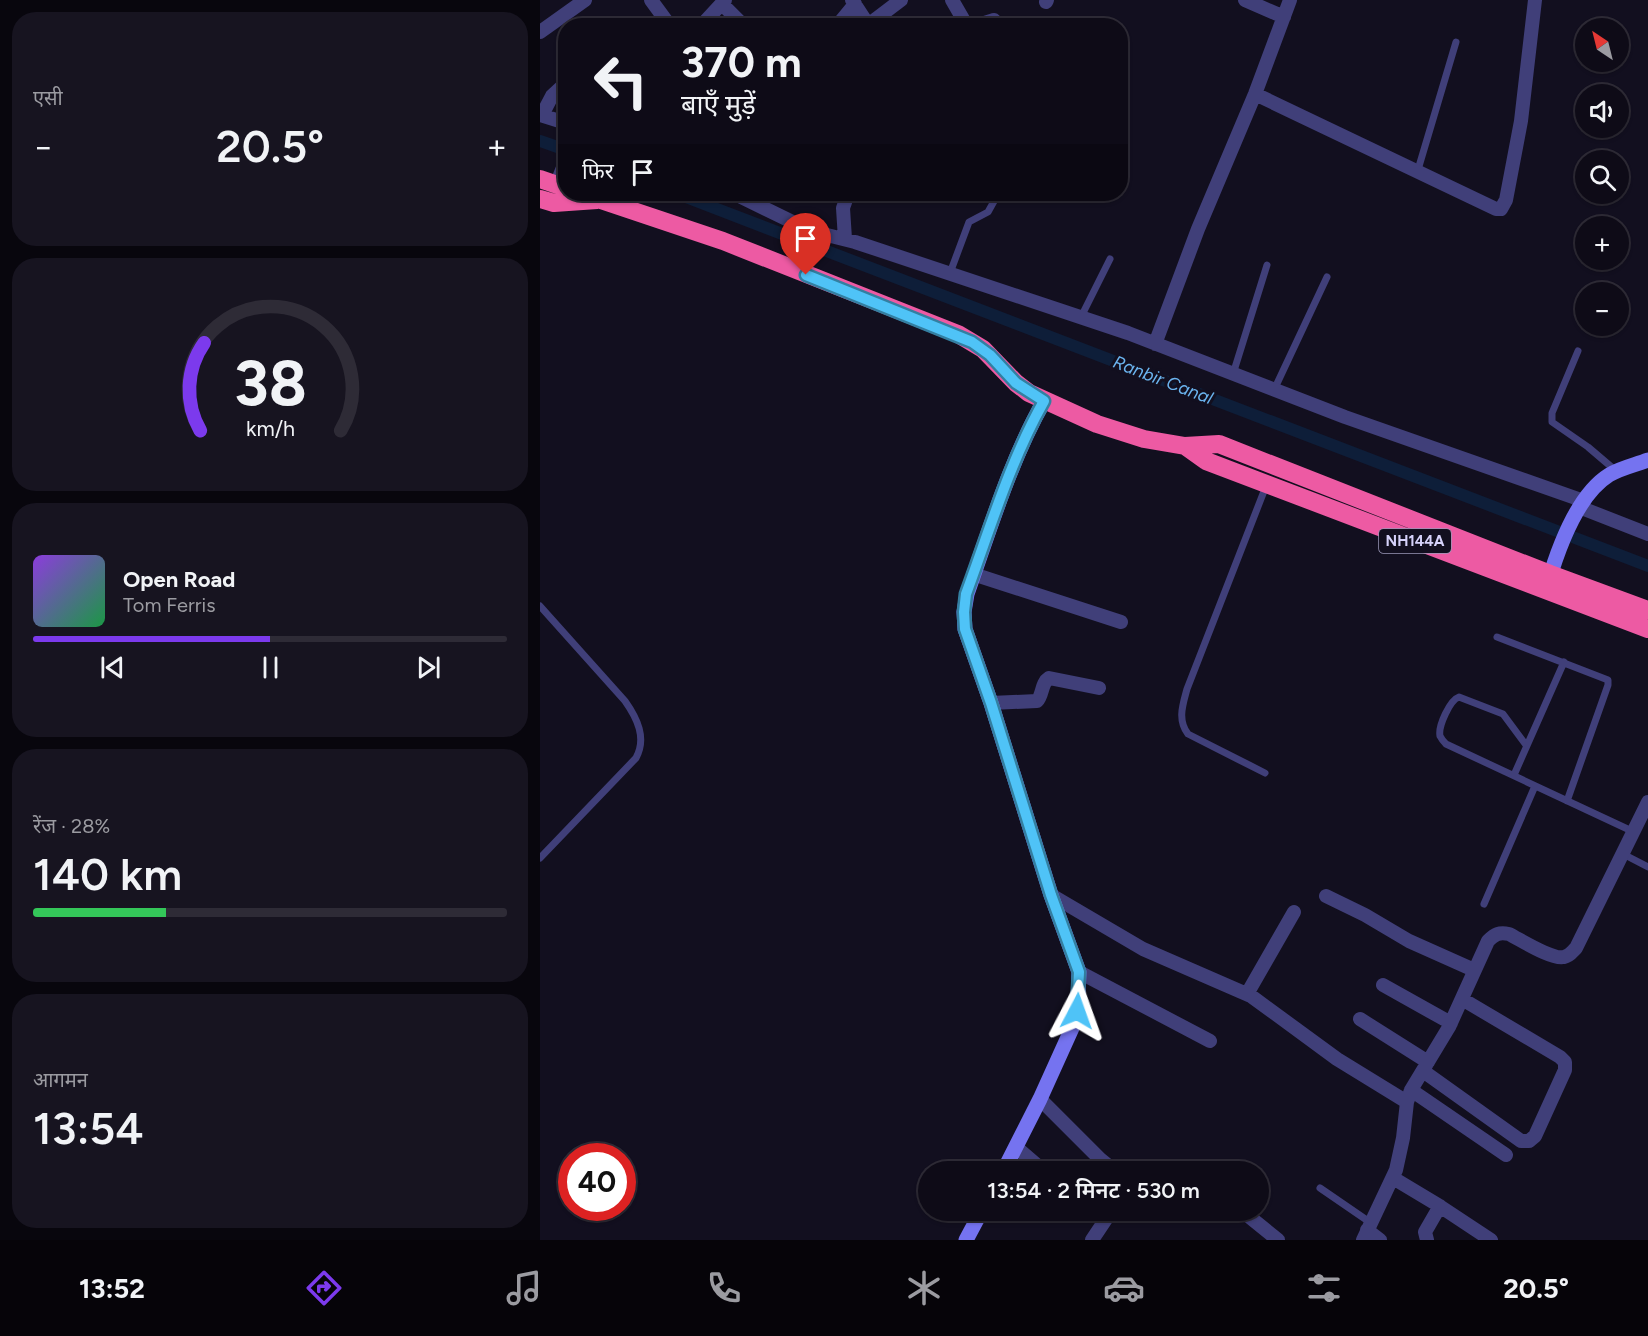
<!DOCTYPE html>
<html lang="hi">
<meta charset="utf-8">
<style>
body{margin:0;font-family:Figtree,"Noto Sans Devanagari",sans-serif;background:#171420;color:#f1f3f6;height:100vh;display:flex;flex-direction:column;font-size:22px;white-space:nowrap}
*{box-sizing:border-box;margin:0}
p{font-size:20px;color:#9b9ba1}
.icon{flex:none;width:33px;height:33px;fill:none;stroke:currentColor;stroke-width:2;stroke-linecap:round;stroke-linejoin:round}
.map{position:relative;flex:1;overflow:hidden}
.side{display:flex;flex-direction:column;gap:12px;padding:12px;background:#08060d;width:540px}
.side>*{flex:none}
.banner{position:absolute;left:18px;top:18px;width:570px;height:183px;border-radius:24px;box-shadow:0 2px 4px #0004,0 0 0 2px #2e2b36;background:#0e0b17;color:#f1f3f6;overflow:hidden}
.needle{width:39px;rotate:325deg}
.tools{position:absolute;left:1035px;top:18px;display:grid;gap:12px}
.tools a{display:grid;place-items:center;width:54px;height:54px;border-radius:50%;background:#0e0b17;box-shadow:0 2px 4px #0004,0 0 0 2px #2e2b36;font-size:30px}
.speed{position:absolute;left:18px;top:1143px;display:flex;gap:12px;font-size:30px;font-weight:700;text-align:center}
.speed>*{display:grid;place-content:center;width:78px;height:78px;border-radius:50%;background:#0e0b17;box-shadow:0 2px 4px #0004,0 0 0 2px #2e2b36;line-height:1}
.speed .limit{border:9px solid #d22;background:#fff;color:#111}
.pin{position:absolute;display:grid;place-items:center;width:51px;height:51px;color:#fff;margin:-62px -26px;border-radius:50% 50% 50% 0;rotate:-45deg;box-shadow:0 0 6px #0007}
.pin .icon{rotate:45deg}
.me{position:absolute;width:66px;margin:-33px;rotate:4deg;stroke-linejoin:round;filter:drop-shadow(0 0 4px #0008)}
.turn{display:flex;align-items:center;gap:21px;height:126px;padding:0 24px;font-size:27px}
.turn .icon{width:78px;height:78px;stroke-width:2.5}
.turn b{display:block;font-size:42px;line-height:51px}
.then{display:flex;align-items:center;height:57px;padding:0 24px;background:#0003;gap:12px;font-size:22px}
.big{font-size:45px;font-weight:600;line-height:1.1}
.side .tile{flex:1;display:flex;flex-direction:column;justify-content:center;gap:9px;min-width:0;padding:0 21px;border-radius:24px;background:#171420}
.side .dial{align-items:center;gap:0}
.dial svg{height:156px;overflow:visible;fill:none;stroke:#2e2b36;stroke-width:7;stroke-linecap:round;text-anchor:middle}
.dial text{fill:#f1f3f6;stroke:none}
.song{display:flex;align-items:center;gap:18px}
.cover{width:72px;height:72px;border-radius:9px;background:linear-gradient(135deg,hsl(270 70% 55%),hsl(140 70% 35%))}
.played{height:6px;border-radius:3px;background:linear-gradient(90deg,#7c3aed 50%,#2e2b36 50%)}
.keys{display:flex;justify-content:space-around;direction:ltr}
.heat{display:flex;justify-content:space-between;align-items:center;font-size:33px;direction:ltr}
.charge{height:9px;border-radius:4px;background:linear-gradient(90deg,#34c759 28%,#2e2b36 0)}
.trip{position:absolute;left:378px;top:1161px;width:351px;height:60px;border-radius:30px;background:#0e0b17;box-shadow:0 2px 4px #0004,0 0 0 2px #2e2b36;font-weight:600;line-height:60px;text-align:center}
.tabs{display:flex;height:96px;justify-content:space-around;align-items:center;background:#060409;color:#9b9ba1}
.tabs .icon{width:42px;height:42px}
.tabs .selected{color:#7c3aed}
.tabs b{font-size:27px;color:#f1f3f6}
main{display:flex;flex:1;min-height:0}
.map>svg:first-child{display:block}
</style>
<main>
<section class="side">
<div class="tile"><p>एसी</p>
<div class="heat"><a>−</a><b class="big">20.5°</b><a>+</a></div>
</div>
<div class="tile dial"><svg viewBox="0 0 100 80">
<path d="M14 69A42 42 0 1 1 86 69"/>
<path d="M14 69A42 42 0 0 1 16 24" stroke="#7c3aed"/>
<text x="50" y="56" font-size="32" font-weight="700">38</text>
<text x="50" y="72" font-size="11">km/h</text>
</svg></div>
<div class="tile">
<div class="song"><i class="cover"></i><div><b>Open Road</b><p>Tom Ferris</p></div></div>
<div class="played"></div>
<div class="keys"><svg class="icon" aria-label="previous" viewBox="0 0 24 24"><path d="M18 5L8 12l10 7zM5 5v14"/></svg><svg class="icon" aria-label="pause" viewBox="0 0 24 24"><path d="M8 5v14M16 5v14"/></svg><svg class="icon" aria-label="next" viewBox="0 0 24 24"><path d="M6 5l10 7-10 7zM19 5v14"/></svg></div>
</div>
<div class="tile"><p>रेंज · 28%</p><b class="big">140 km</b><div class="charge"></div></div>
<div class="tile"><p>आगमन</p><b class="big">13:54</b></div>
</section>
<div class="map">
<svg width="1108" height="1240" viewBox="0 0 1108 1240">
<rect width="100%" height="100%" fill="#120f1f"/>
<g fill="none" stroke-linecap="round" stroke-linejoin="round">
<path stroke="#0e1e39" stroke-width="12" d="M0,141L26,150
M138,194L1108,566"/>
<path stroke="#403f79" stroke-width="7" d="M877,173L916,42
M410,273L429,222L448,212L458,194
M541,317L570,259
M1038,351L1012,413V422L1048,447L1075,470
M693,374L727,265
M734,390L787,277
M0,606L85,701C97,718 107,738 96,758L0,858
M957,637L1068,680V685L1027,801
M986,745L963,714L919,697C910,700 898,726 900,736C902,740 903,741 906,744L1094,832
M725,773L648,734C637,720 643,704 647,689L726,486
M974,775L1024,662
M1083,854L1108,867
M944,904L995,786
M780,1188L831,1223"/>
<path stroke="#403f79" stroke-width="14" d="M111,0L130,26
M312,0L329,26
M412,0L427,26
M705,0L744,17
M506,2L507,0
M182,4L204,26
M328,25L361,0
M161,26L185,0
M297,26L315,4
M435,26L454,20
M0,32L45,0
M715,94L956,209H961L966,200L981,121L995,0
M0,115L26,123
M2,115L12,96L26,83
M16,185L26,160
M195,194L271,231L315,242L588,333L805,417L1044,501
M305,239L303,208L308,194
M615,344L658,229L715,94L750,0
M1039,507L1108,534
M433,574L581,622
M451,703L497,701C503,695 501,683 509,678L559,688
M511,895L603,949L711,996L797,1059L867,1102
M786,896L825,915L869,941L934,970
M539,972L670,1041
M843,985L911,1023
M707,994L754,912
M820,1019L888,1062
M883,1071L981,1141H989L995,1136L1025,1070V1062L1020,1057L922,999
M871,1090L966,1155
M500,1099L560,1159L576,1172
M476,1147L505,1172
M853,1178L898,1205L951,1240
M701,1210L738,1240
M827,1230L840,1240
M552,1240L572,1210
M823,1240L856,1170L863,1138L867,1102L871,1090L909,1027L948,941C955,934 959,932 969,934C981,940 1012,960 1024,957C1030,956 1032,952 1036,948L1108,802
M887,1240L885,1232L900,1206"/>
<path stroke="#7573f0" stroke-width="15" d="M1008,583C1018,549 1037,495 1069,475C1080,468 1095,465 1108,460
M463,1172L500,1099L533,1026L538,999L539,972L511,895L451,703L425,629L424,612L427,594C450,529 470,461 504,401
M426,1240L442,1210"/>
<path stroke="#ed5aa3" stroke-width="18" d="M0,179L26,188
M43,194L183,241L418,334L443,349L476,383L489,393L557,424L604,439L645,446L679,444L1010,574L1108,610
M0,199L14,203L57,200
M645,446L666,461L1108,629"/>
</g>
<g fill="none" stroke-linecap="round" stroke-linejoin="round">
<g stroke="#337fa1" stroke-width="15">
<path id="route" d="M266,275L432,342L450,355L476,383L504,401C470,461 450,529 426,594L424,612L425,629L451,703L511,895L539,972L537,1011"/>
</g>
<use href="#route" stroke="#4fc3f7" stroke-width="10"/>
</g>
<g text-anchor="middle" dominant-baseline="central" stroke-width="6" stroke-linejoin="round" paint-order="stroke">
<rect fill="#120f1f" stroke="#9b98b8" stroke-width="1.5" x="839" y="529" width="72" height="24" rx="4.5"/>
<g font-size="15" font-weight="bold" fill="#d6d2fa">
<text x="875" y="541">NH144A</text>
</g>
<g font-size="18" font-style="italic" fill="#6bb4ef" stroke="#120f1f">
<text transform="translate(623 380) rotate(21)">Ranbir Canal</text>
</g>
</g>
</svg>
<div class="tools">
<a><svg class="needle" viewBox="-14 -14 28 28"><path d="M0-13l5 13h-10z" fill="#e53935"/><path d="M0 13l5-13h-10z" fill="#9b9ba1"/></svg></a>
<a><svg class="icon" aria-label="sound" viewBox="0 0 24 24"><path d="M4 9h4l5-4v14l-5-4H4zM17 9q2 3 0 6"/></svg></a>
<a><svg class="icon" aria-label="search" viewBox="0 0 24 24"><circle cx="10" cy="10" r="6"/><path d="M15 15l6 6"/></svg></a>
<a>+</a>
<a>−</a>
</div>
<div class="speed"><div class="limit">40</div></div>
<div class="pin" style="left:266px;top:275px;background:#d93025"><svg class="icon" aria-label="arrive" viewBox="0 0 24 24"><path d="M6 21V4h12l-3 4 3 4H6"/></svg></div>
<svg class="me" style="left:537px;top:1011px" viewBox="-20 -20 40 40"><path d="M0-17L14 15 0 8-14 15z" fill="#4fc3f7" stroke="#fff" stroke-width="4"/></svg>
<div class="trip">13:54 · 2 मिनट · 530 m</div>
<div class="banner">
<div class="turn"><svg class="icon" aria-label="left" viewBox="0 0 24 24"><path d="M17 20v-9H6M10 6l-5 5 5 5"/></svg><div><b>370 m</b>बाएँ मुड़ें</div></div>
<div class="then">फिर<svg class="icon" aria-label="arrive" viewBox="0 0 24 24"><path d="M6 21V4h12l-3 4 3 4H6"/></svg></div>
</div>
</div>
</main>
<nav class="tabs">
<b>13:52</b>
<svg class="icon selected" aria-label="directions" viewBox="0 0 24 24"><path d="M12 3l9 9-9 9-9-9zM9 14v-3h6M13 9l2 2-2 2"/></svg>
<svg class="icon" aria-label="music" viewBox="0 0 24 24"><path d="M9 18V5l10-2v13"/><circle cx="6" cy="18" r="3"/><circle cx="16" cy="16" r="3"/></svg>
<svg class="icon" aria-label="phone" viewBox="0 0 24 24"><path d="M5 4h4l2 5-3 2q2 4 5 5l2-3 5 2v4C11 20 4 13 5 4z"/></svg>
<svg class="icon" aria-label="climate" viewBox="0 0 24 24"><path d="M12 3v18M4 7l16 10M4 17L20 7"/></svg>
<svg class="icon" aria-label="car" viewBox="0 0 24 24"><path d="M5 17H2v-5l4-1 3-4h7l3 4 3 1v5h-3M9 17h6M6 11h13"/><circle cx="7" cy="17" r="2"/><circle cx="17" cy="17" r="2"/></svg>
<svg class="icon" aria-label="filters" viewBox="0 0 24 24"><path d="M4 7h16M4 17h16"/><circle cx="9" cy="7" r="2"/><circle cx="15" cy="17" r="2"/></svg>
<b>20.5°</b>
</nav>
